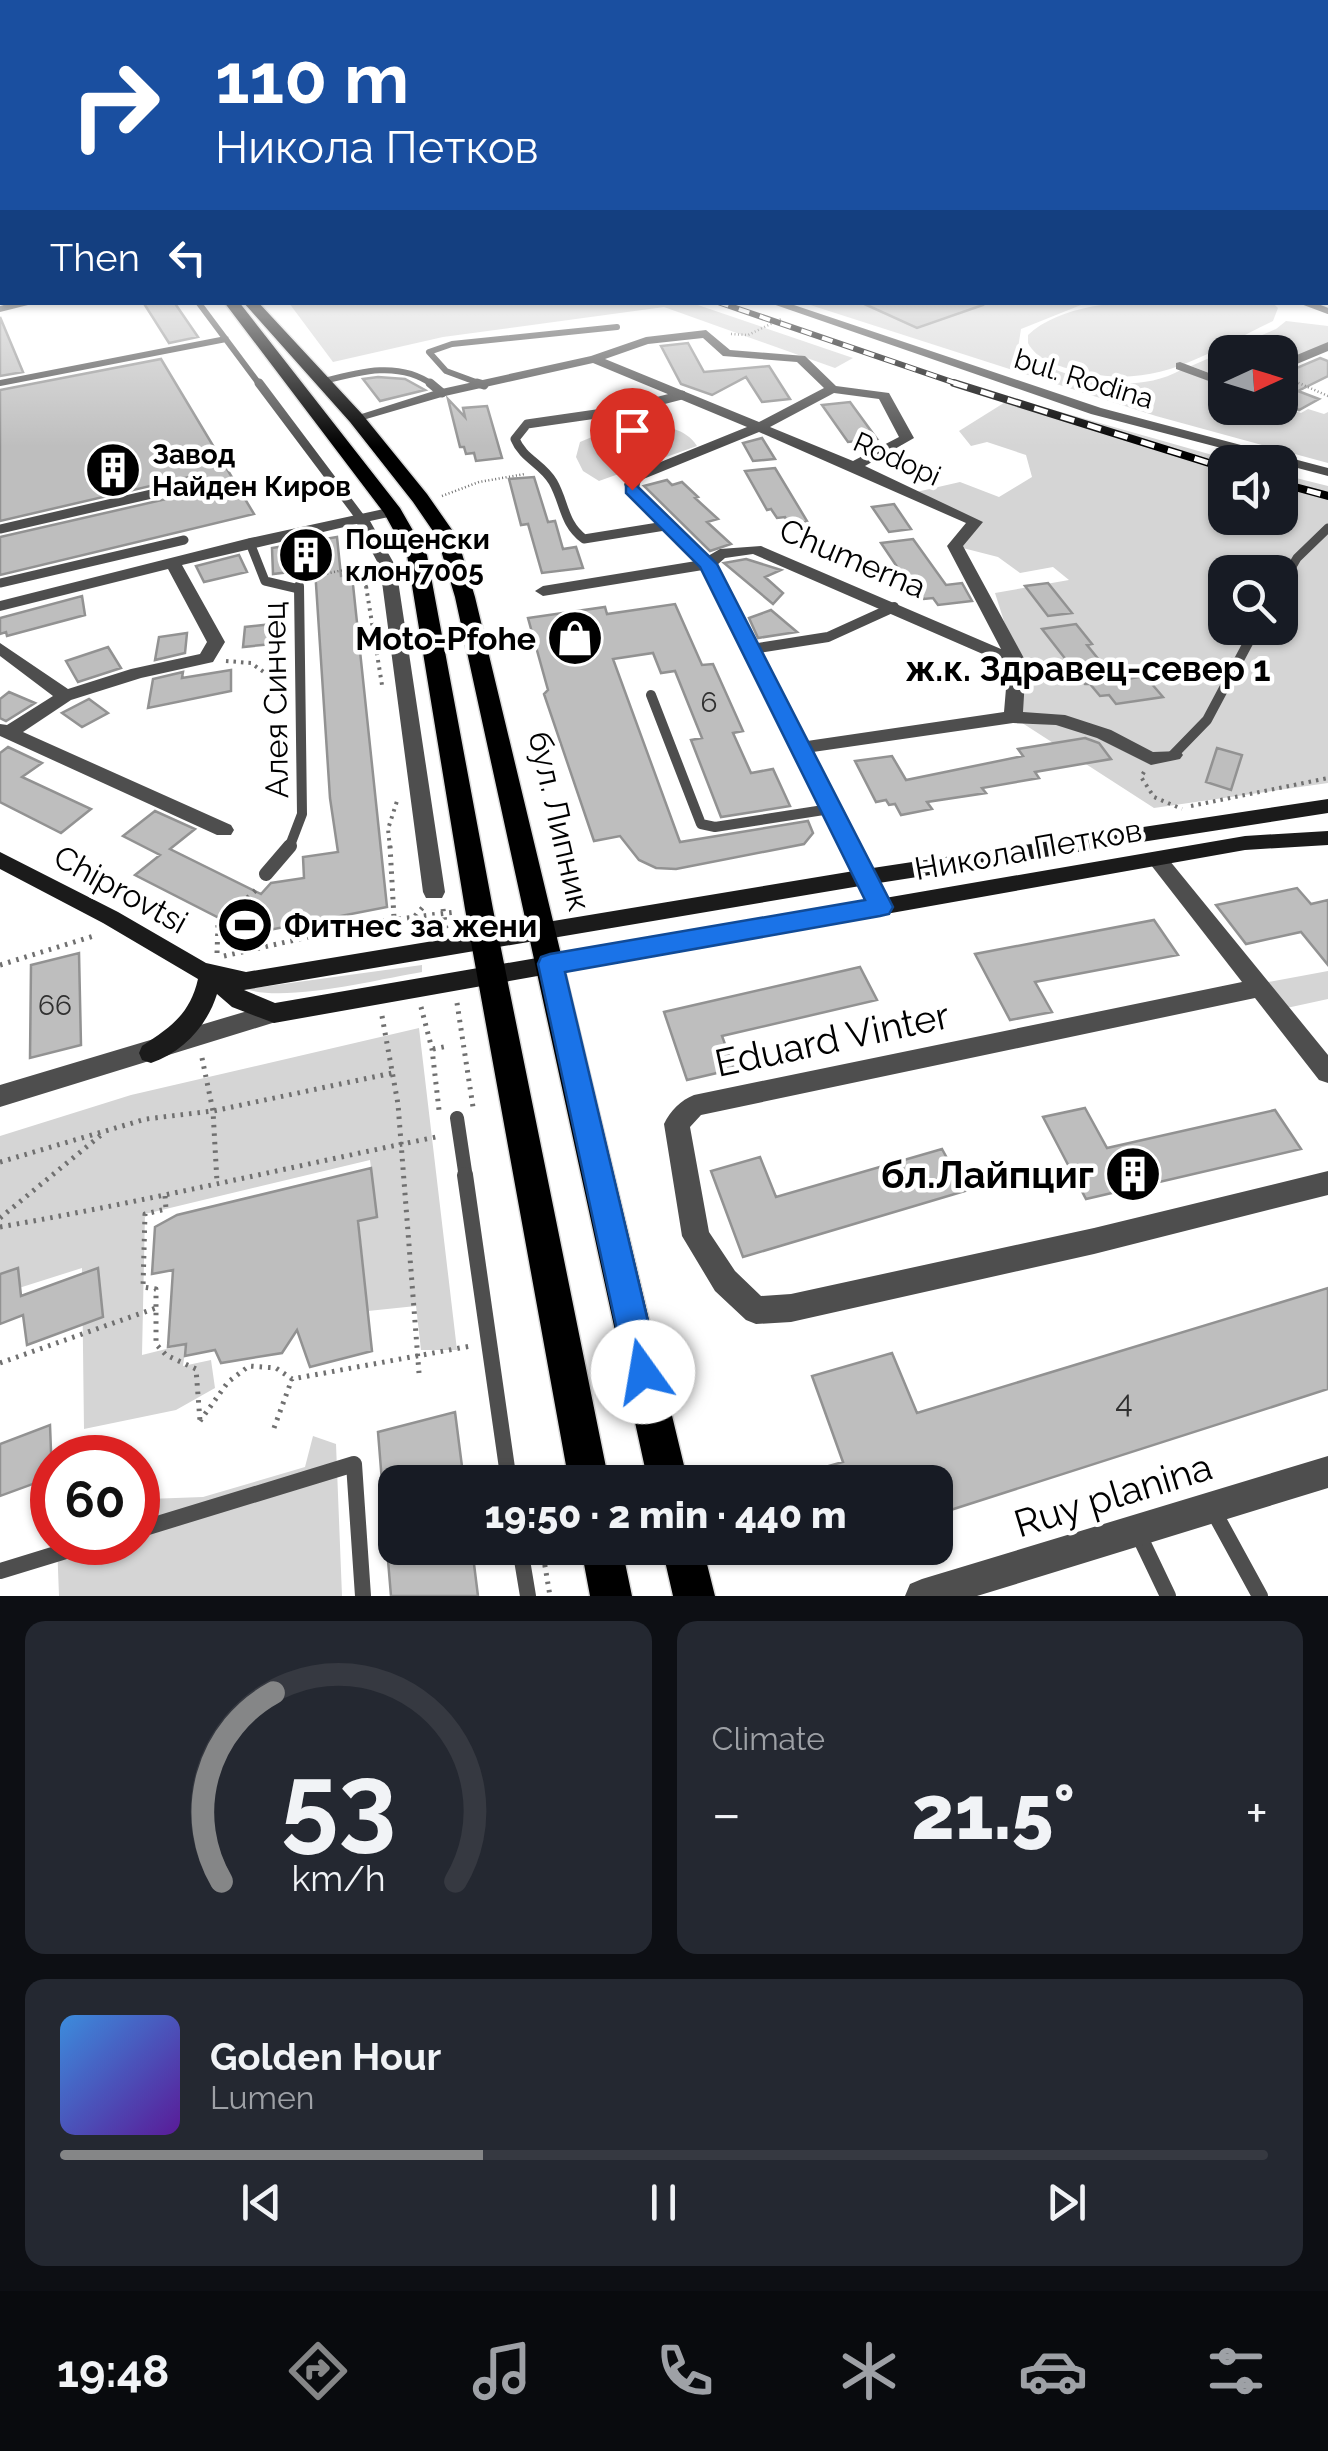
<!DOCTYPE html>
<meta charset="utf-8">
<style>
body{margin:0;font-family:Raleway,sans-serif;background:#242831;color:#f1f3f6;height:100vh;display:flex;flex-direction:column;font-size:38px;white-space:nowrap}
*{box-sizing:border-box;margin:0}
p{font-size:32px;color:#9ea1a6}
.icon{flex:none;width:55px;height:55px;fill:none;stroke:currentColor;stroke-width:2;stroke-linecap:round;stroke-linejoin:round}
.map{position:relative;height:1596px;overflow:hidden}
.details{display:flex;flex-direction:column;gap:25px;padding:25px;background:#0d0f14;flex:1}
.details>*{flex:none}
.top-card{position:absolute;left:0px;top:0px;width:1330px;height:305px;box-shadow:0 2px 8px #0004;background:#1a4fa0;color:#fff;overflow:hidden}
.needle{width:65px;rotate:86deg}
.controls{position:absolute;left:1208px;top:335px;display:grid;gap:20px}
.controls a{display:grid;place-items:center;width:90px;height:90px;border-radius:20px;background:#171b24;box-shadow:0 2px 8px #0004;font-size:50px}
.speed{position:absolute;left:30px;top:1435px;display:flex;gap:20px;font-size:50px;font-weight:700;text-align:center}
.speed>*{display:grid;place-content:center;width:130px;height:130px;border-radius:50%;background:#171b24;box-shadow:0 2px 8px #0004;line-height:1}
.speed .limit{border:15px solid #d22;background:#fff;color:#111}
.pin{position:absolute;display:grid;place-items:center;width:85px;height:85px;color:#fff;margin:-102px -42px;border-radius:50% 50% 50% 0;rotate:-45deg;box-shadow:0 0 10px #0007}
.pin .icon{rotate:45deg}
.me{position:absolute;width:110px;margin:-55px;rotate:347deg;stroke-linejoin:round;filter:drop-shadow(0 0 8px #0008)}
.turn{display:flex;align-items:center;gap:35px;height:210px;padding:0 50px;font-size:45px}
.turn .icon{width:130px;height:130px;stroke-width:2.5}
.turn b{display:block;font-size:70px;line-height:85px}
.then{display:flex;align-items:center;height:95px;padding:0 50px;background:#0003;gap:20px;font-size:38px}
.big{font-size:75px;font-weight:800;line-height:1.1}
.details .card{flex:1;display:flex;flex-direction:column;justify-content:center;gap:15px;min-width:0;padding:0 35px;border-radius:20px;background:#242831}
.details .dial{align-items:center;gap:0}
.dial svg{height:260px;overflow:visible;fill:none;stroke:#363941;stroke-width:7;stroke-linecap:round;text-anchor:middle}
.dial text{fill:#f1f3f6;stroke:none}
.song{display:flex;align-items:center;gap:30px}
.cover{width:120px;height:120px;border-radius:15px;background:linear-gradient(135deg,hsl(210 70% 55%),hsl(270 70% 35%))}
.played{height:10px;border-radius:5px;background:linear-gradient(90deg,#858687 35%,#363941 35%)}
.keys{display:flex;justify-content:space-around;direction:ltr}
.heat{display:flex;justify-content:space-between;align-items:center;font-size:55px;direction:ltr}
.details .tiles{flex:1;display:grid;gap:25px;grid-template-columns:1fr 1fr}
.card:last-child{grid-column:span 2}
.trip{position:absolute;left:378px;top:1465px;width:575px;height:100px;border-radius:20px;background:#171b24;box-shadow:0 2px 8px #0004;font-weight:800;line-height:100px;text-align:center}
.tab-bar{display:flex;height:160px;justify-content:space-around;align-items:center;background:#090b0e;color:#9ea1a6}
.tab-bar .icon{width:70px;height:70px}
.tab-bar .current{color:#858687}
.tab-bar b{font-size:45px;color:#f1f3f6}
.map>svg:first-child{display:block}
</style>
<div class="map">
<svg width="1328" height="1596" viewBox="0 0 1328 1596">
<rect width="100%" height="100%" fill="#fff"/>
<path fill="#d5d5d5" fill-rule="evenodd" d="M1272,302L1278,308L1273,321C1202,355 1156,392 1074,370C1057,366 1036,359 1028,343V335C1079,287 1204,303 1272,302Z
M289,303H692L853,358L835,368L664,307L443,337L333,362Z
M804,303H860L917,328L951,316L954,303L971,309L990,303H1086L1021,329L1018,348C1061,381 1131,397 1181,370L1225,387V408L1280,406L1301,413L1308,409L1324,414L1328,412V463L1156,416Z
M1286,321L1328,326V342L1280,365V352H1225V379L1191,366L1276,329Z
M1007,401L1040,412L1047,408L1237,462H1225V518H1280V474L1328,486V783L1154,808L1013,717L1017,662L995,593L1069,580L1053,567L1020,573L998,557L955,546L974,522L912,493L960,482L999,497L1032,477L1026,455L987,442L971,446L959,431ZM1225,572H1280V628H1225Z
M630,426C654,425 683,424 697,446L599,481L583,471L576,457L580,442L611,429Z
M422,965V972C379,979 285,1003 246,989Z
M1328,971V999L1282,1009L1263,983Z
M419,1028L457,1350H421L416,1306L368,1311L359,1221L377,1216L370,1160L145,1214L142,1355L186,1344L183,1366L211,1360L215,1388L176,1410L84,1429L82,1268L0,1294V1136L131,1095Z
M313,1436L336,1444L342,1596H59L57,1543L138,1542V1503L148,1499L203,1497L305,1467Z"/>
<path fill="#bebebe" stroke="#929292" stroke-width="2.5" d="M143,302H174L198,337L169,343Z
M860,302H982L983,305L917,328Z
M0,317L23,372L0,376Z
M688,343L704,372L769,366L790,399L762,402L746,377L712,395L681,384L661,346Z
M1320,358L1328,361V376L1298,391L1319,399L1299,410L1280,402V375Z
M161,359L254,514L0,575V537L197,492L203,483L193,476L0,521V390Z
M378,377L405,379L425,390L380,401L363,379Z
M448,399L465,417L463,408L487,406L502,458L476,461L474,453L466,454L464,447H460Z
M850,402L877,439L848,442L822,405Z
M762,438L775,459L753,461L743,443Z
M775,468L807,521L788,524L785,517L777,518L771,509L767,510L745,471Z
M534,477L548,522L555,521L563,549L576,547L583,568L542,573L528,524L521,525L509,479Z
M667,480L672,485L682,482L698,497L695,498L718,519L707,522L731,544L710,551L644,486Z
M894,504L911,529L889,532L872,507Z
M337,537L341,576L352,575L387,907L264,931L229,923L135,875L160,855L123,836L155,811L195,829L170,849L261,894L271,883L304,878L303,857L338,852L330,798L315,569L273,574L272,548Z
M913,539L946,585L962,583L972,601L938,605L933,598L924,599L917,588L912,589L881,543Z
M239,555L247,572L204,582L196,566Z
M746,559L781,570L765,577L783,593L773,604L724,563Z
M1048,583L1072,613L1048,616L1025,586Z
M82,596L85,615L7,636L6,632L0,634V618Z
M675,604L702,665L713,664L743,731L733,733L751,773L773,769L790,806L721,817L691,740L702,738L675,671L661,673L653,653L613,659L680,842L808,821L813,833L804,844L676,869L656,868L639,860L620,836L594,841L544,694L548,690L528,618L605,607L607,614Z
M771,610L797,632L758,638L749,618Z
M273,624L272,644L243,647L245,627Z
M1076,624L1092,644L1087,645L1116,681L1145,676L1163,697L1116,704L1109,695L1100,696L1090,684H1085L1042,629Z
M187,633L185,653L155,660L159,637Z
M108,647L121,668L78,682L66,661Z
M231,670V691L148,708L153,679L183,672L182,678Z
M9,692L35,703L6,721L0,718V699Z
M89,699L108,713L82,727L62,713Z
M1085,738L1099,743L1111,759L1035,772L1039,778L982,788L986,793L927,802L932,809L901,815L895,804L889,805L886,800L876,802L855,761L892,756L906,780L1023,756L1018,749Z
M8,747L42,763L22,777L91,809L61,833L0,802V753Z
M1217,748L1242,755L1231,790L1206,782Z
M1297,888L1311,904L1328,900V965L1301,932L1246,944L1216,905Z
M1154,920L1178,955L1035,982L1052,1012L1010,1020L975,954Z
M79,953L81,1045L30,1058L31,965Z
M860,967L877,1000L722,1036L734,1069L687,1080L664,1012Z
M1085,1108L1107,1148L1275,1110L1301,1149L1086,1199L1043,1117Z
M942,1149L965,1191L743,1257L711,1171L760,1157L776,1197Z
M371,1168L377,1217L358,1221L372,1351L310,1367L297,1330L282,1353L221,1363L215,1350L185,1356L186,1344L168,1347L173,1270L152,1274L155,1227L177,1215Z
M18,1268L21,1296L98,1268L103,1317L27,1345L23,1315L0,1324V1274Z
M1328,1288V1389L935,1515V1482H791L790,1477L843,1462L812,1376L892,1353L917,1413Z
M455,1412L464,1482H382L378,1432Z
M50,1425L52,1477L0,1496V1444Z
M387,1548H472L478,1596H391Z"/>
<g fill="none" stroke-linecap="round" stroke-linejoin="round">
<g stroke="#dbdbdb" stroke-width="3">
<path id="primary" d="M224,302H239L400,508L427,555L493,909L609,1482H569L465,909L407,555L384,513Z
M243,302H258L362,414L427,494L457,537L475,597L688,1482H648L455,597L437,537L413,502L350,422Z
M581,1548H622L632,1596H590Z
M662,1548H703L715,1596H673Z"/>
</g>
<path stroke="#707070" stroke-width="2.5" stroke-dasharray="1 2.5" stroke-linecap="butt" d="M731,334L748,335L783,318
M1292,380L1328,396
M442,496L479,482L525,474
M310,577L363,566L367,589"/>
<path stroke="#707070" stroke-width="4" stroke-dasharray="2.5 5" stroke-linecap="butt" d="M366,586L382,685
M226,661L251,663L278,682L286,681
M1144,772L1141,777L1154,797L1182,809
M1191,806L1328,778
M390,848L388,829L398,798"/>
<path stroke="#707070" stroke-width="5" stroke-dasharray="2.5 6" stroke-linecap="butt" d="M390,846L395,936
M443,909L446,929
M415,933V916L424,906
M217,953L218,925L256,890
M224,956L375,922L455,912
M0,965L97,935
M457,1003L473,1107
M421,1007L432,1049L439,1110
M382,1016L398,1104L419,1373
M433,1049L448,1046
M202,1058L213,1111L217,1182
M0,1162L146,1119L213,1111L397,1072
M165,1196L166,1209L145,1214L143,1287L156,1289V1344L166,1355L196,1369L200,1421
M0,1218L101,1135
M0,1227C148,1201 294,1166 441,1136
M0,1363L156,1308
M200,1421L228,1382L249,1366L276,1368L292,1379L471,1346
M274,1428L292,1379
M529,1467L531,1482
M542,1548L550,1596"/>
<path stroke="#4e4e4e" stroke-width="6" d="M198,302L260,385
M1304,302L1328,311
M321,382C358,372 399,360 433,385
M0,383L226,339
M484,385L446,371L429,352L452,344L617,327"/>
<path stroke="#4e4e4e" stroke-width="9" d="M259,383L362,520
M430,383L442,393
M477,383L484,385
M671,525L584,539C563,523 565,503 553,482C543,464 523,459 515,439L527,424L624,410L682,395
M0,529L195,484
M250,543L265,581L299,589
M0,583L184,540
M1280,587L1297,558L1328,528"/>
<path stroke="#4e4e4e" stroke-width="10" d="M752,649L828,637L894,607
M651,695L701,824L715,827L830,809
M1173,755L1207,720L1256,628
M289,848L302,814L299,586"/>
<path stroke="#4e4e4e" stroke-width="14" d="M266,874L290,846
M457,1118L466,1178"/>
<path stroke="#4e4e4e" stroke-width="16" d="M465,1175L509,1482
M1214,1512L1260,1596
M138,1530L354,1464L363,1596
M1137,1531L1168,1596
M520,1548L528,1596
M0,1571L95,1542"/>
<path fill="#4e4e4e" fill-rule="evenodd" d="M0,244H2V250H0Z
M0,273H2V279H0Z
M767,302H785L1101,408L1328,468V476L1091,414Z
M706,330L730,350L805,356L836,386L889,393L914,438L865,466L983,522L963,546L1026,662L1023,712L1065,715L1111,730L1153,752L1180,751L1183,755L1180,759L1151,765L1097,738L1056,725L1013,723L813,752L892,907L889,913H873L703,570L543,596L535,591L543,586L696,561L627,492L624,484L631,474L747,427L593,363L445,396L356,422L349,418L437,390L591,356L646,337ZM703,338L723,356L797,362L824,388L759,422L605,359L648,344ZM834,393L879,399L899,437L853,461L770,427ZM759,432L966,523L947,546L1001,649L761,546L720,549L708,556L639,488L641,480ZM753,554L1008,665L1004,712L807,741L717,565L725,558Z
M1328,342V351L1280,371V362Z
M1180,362L1225,379V387L1176,369V363Z
M393,507L398,509V515L370,521L396,567L445,892L442,898H426L423,892L380,567L357,524L182,565L225,642L213,662L141,678L71,700L23,732L231,825L234,830L231,835H217L0,736V724L7,725L53,696L0,656V643L68,689L131,669L200,654L207,642L168,569L0,611V601L250,538Z
M1158,852L1165,855L1328,1055V1083L1319,1080L1255,998L701,1115L690,1127L709,1232L735,1271L761,1296L791,1294L1094,1228L1328,1171V1195L1094,1254L791,1322L756,1324L746,1320L715,1291L682,1236L664,1124C670,1111 681,1100 694,1095L1242,982L1151,865L1147,860L1151,855Z
M1328,1456V1488L977,1596H905L910,1584L922,1579Z"/>
<path fill="#4e4e4e" fill-rule="evenodd" d="M15,302H40L0,312V306Z
M274,1003L282,1006L286,1013L282,1020L0,1107V1085Z"/>
<path fill="#1b1b1b" fill-rule="evenodd" d="M1328,799V813L866,885L244,990L275,1003L1245,836L1328,831V845L1245,850L274,1023L232,1007L217,994C207,1026 183,1052 151,1063L142,1060L139,1053L142,1046C171,1027 190,1014 198,979L103,923L0,869V852L118,912L206,963L246,972L866,869Z"/>
<use href="#primary" fill="#000" fill-rule="evenodd"/>
<g stroke="#000" stroke-width="6">
<path id="rail-far1" d="M718,302L961,385"/>
</g>
<g stroke="#000" stroke-width="8">
<path id="rail" d="M954,383L1225,468
M1280,483L1328,496"/>
</g>
<use href="#rail-far1" stroke="#fff" stroke-width="4" stroke-dasharray="11" stroke-linecap="butt"/>
<use href="#rail" stroke="#fff" stroke-width="5" stroke-dasharray="14" stroke-linecap="butt"/>
</g>
<linearGradient id="sky" x2="0" y2="1"><stop stop-color="#89aaca"/><stop offset="0.5" stop-color="#fff"/><stop offset="1" stop-color="#fff" stop-opacity="0"/></linearGradient>
<rect width="1328" height="447" fill="url(#sky)"/>
<path fill="#1a73e8" stroke="#114b97" stroke-width="2.5" d="M626,486H637L717,564L893,907L889,914L880,916L565,972L660,1372L655,1384L643,1388L631,1384L626,1372L538,964L541,957L550,954L865,900L700,567L626,493Z"/>
<defs>
<g id="building-disc" transform="scale(2.875)"><circle r="9.5" fill="#000" stroke="#fff"/><path d="M-4-6H4V6H1V3H-1V6H-4ZM-2.5-4.3h1.7v1.8h-1.7ZM.8-4.3h1.7v1.8H.8ZM-2.5-1h1.7V.8h-1.7ZM.8-1h1.7V.8H.8Z" fill="#fff"/></g>
<g id="shop-disc" transform="scale(2.875)"><circle r="9.5" fill="#000" stroke="#fff"/><path d="M-5-2.5h2.3a2.7 3.5 0 0 1 5.4 0H5L5.5 6h-11ZM-1.5-2.5h3a1.5 2.3 0 0 0-3 0Z" fill="#fff"/></g>
<g id="stadium-disc" transform="scale(2.875)"><circle r="9.5" fill="#000" stroke="#fff"/><path d="M0-5a6.5 5 0 1 0 0 10a6.5 5 0 1 0 0-10ZM-3.5-1.8h7v3.6h-7Z" fill="#fff"/></g>
</defs>
<g fill-rule="evenodd">
<use href="#building-disc" x="113" y="470"/>
<use href="#building-disc" x="306" y="555"/>
<use href="#shop-disc" x="575" y="638"/>
<use href="#stadium-disc" x="245" y="925"/>
<use href="#building-disc" x="1133" y="1174"/>
</g>
<g text-anchor="middle" dominant-baseline="central" stroke-width="9" stroke-linejoin="round" paint-order="stroke">
<g font-size="28" fill="#000" stroke="#fff">
<text transform="translate(1084 379) rotate(17)">bul. Rodina</text>
<text transform="translate(897 459) rotate(24)">Rodopi</text>
</g>
<g font-size="28" font-weight="bold" fill="#000" stroke="#fff" text-anchor="start">
<text x="152" y="454">Завод<tspan x="152" dy="32">Найден Киров</tspan></text>
<text x="345" y="539">Пощенски<tspan x="345" dy="32">клон 7005</tspan></text>
</g>
<g font-size="28" fill="#303030">
<text x="709" y="702">6</text>
<text x="55" y="1005">66</text>
</g>
<g font-size="32" fill="#000" stroke="#fff">
<text transform="translate(853 558) rotate(23)">Chumerna</text>
<text transform="translate(275 700) rotate(-91)">Алея Синчец</text>
<text transform="translate(560 821) rotate(77)">бул. Липник</text>
<text transform="translate(1028 849) rotate(-10)">Никола Петков</text>
<text transform="translate(121 889) rotate(29)">Chiprovtsi</text>
</g>
<g font-size="32" font-weight="bold" fill="#000" stroke="#fff" text-anchor="end">
<text x="536" y="638">Moto-Pfohe</text>
<text x="284" y="925" text-anchor="start">Фитнес за жени</text>
</g>
<g font-size="32" fill="#303030">
<text x="1124" y="1401">4</text>
</g>
<g font-size="35" font-weight="bold" fill="#000" stroke="#fff">
<text x="1088" y="668">ж.к. Здравец-север 1</text>
</g>
<g font-size="38" fill="#000" stroke="#fff">
<text transform="translate(832 1039) rotate(-12)">Eduard Vinter</text>
<text transform="translate(1113 1495) rotate(-17)">Ruy planina</text>
</g>
<g font-size="38" font-weight="bold" fill="#000" stroke="#fff" text-anchor="end">
<text x="1094" y="1174">бл.Лайпциг</text>
</g>
</g>
</svg>
<div class="controls">
<a><svg class="needle" viewBox="-14 -14 28 28"><path d="M0-13l5 13h-10z" fill="#e53935"/><path d="M0 13l5-13h-10z" fill="#9ea1a6"/></svg></a>
<a><svg class="icon" aria-label="sound" viewBox="0 0 24 24"><path d="M4 9h4l5-4v14l-5-4H4zM17 9q2 3 0 6"/></svg></a>
<a><svg class="icon" aria-label="search" viewBox="0 0 24 24"><circle cx="10" cy="10" r="6"/><path d="M15 15l6 6"/></svg></a>
</div>
<div class="speed"><div class="limit">60</div></div>
<div class="pin" style="left:632px;top:490px;background:#d93025"><svg class="icon" aria-label="arrive" viewBox="0 0 24 24"><path d="M6 21V4h12l-3 4 3 4H6"/></svg></div>
<svg class="me" style="left:643px;top:1372px" viewBox="-20 -20 40 40"><circle r="19" fill="#fff"/><path d="M0-13L10 11 0 6-10 11z" fill="#1a73e8"/></svg>
<div class="trip">19:50 · 2 min · 440 m</div>
<div class="top-card">
<div class="turn"><svg class="icon" aria-label="right" viewBox="0 0 24 24"><path d="M7 20v-9h11M14 6l5 5-5 5"/></svg><div><b>110 m</b>Никола Петков</div></div>
<div class="then">Then<svg class="icon" aria-label="left" viewBox="0 0 24 24"><path d="M17 20v-9H6M10 6l-5 5 5 5"/></svg></div>
</div>
</div>
<section class="details">
<div class="tiles">
<div class="card dial"><svg viewBox="0 0 100 80">
<path d="M14 69A42 42 0 1 1 86 69"/>
<path d="M14 69A42 42 0 0 1 30 11" stroke="#858687"/>
<text x="50" y="56" font-size="32" font-weight="700">53</text>
<text x="50" y="72" font-size="11">km/h</text>
</svg></div>
<div class="card"><p>Climate</p>
<div class="heat"><a>−</a><b class="big">21.5°</b><a>+</a></div>
</div>
<div class="card">
<div class="song"><i class="cover"></i><div><b>Golden Hour</b><p>Lumen</p></div></div>
<div class="played"></div>
<div class="keys"><svg class="icon" aria-label="previous" viewBox="0 0 24 24"><path d="M18 5L8 12l10 7zM5 5v14"/></svg><svg class="icon" aria-label="pause" viewBox="0 0 24 24"><path d="M8 5v14M16 5v14"/></svg><svg class="icon" aria-label="next" viewBox="0 0 24 24"><path d="M6 5l10 7-10 7zM19 5v14"/></svg></div>
</div>
</div>
</section>
<nav class="tab-bar">
<b>19:48</b>
<svg class="icon current" aria-label="directions" viewBox="0 0 24 24"><path d="M12 3l9 9-9 9-9-9zM9 14v-3h6M13 9l2 2-2 2"/></svg>
<svg class="icon" aria-label="music" viewBox="0 0 24 24"><path d="M9 18V5l10-2v13"/><circle cx="6" cy="18" r="3"/><circle cx="16" cy="16" r="3"/></svg>
<svg class="icon" aria-label="phone" viewBox="0 0 24 24"><path d="M5 4h4l2 5-3 2q2 4 5 5l2-3 5 2v4C11 20 4 13 5 4z"/></svg>
<svg class="icon" aria-label="climate" viewBox="0 0 24 24"><path d="M12 3v18M4 7l16 10M4 17L20 7"/></svg>
<svg class="icon" aria-label="car" viewBox="0 0 24 24"><path d="M5 17H2v-5l4-1 3-4h7l3 4 3 1v5h-3M9 17h6M6 11h13"/><circle cx="7" cy="17" r="2"/><circle cx="17" cy="17" r="2"/></svg>
<svg class="icon" aria-label="filters" viewBox="0 0 24 24"><path d="M4 7h16M4 17h16"/><circle cx="9" cy="7" r="2"/><circle cx="15" cy="17" r="2"/></svg>
</nav>
